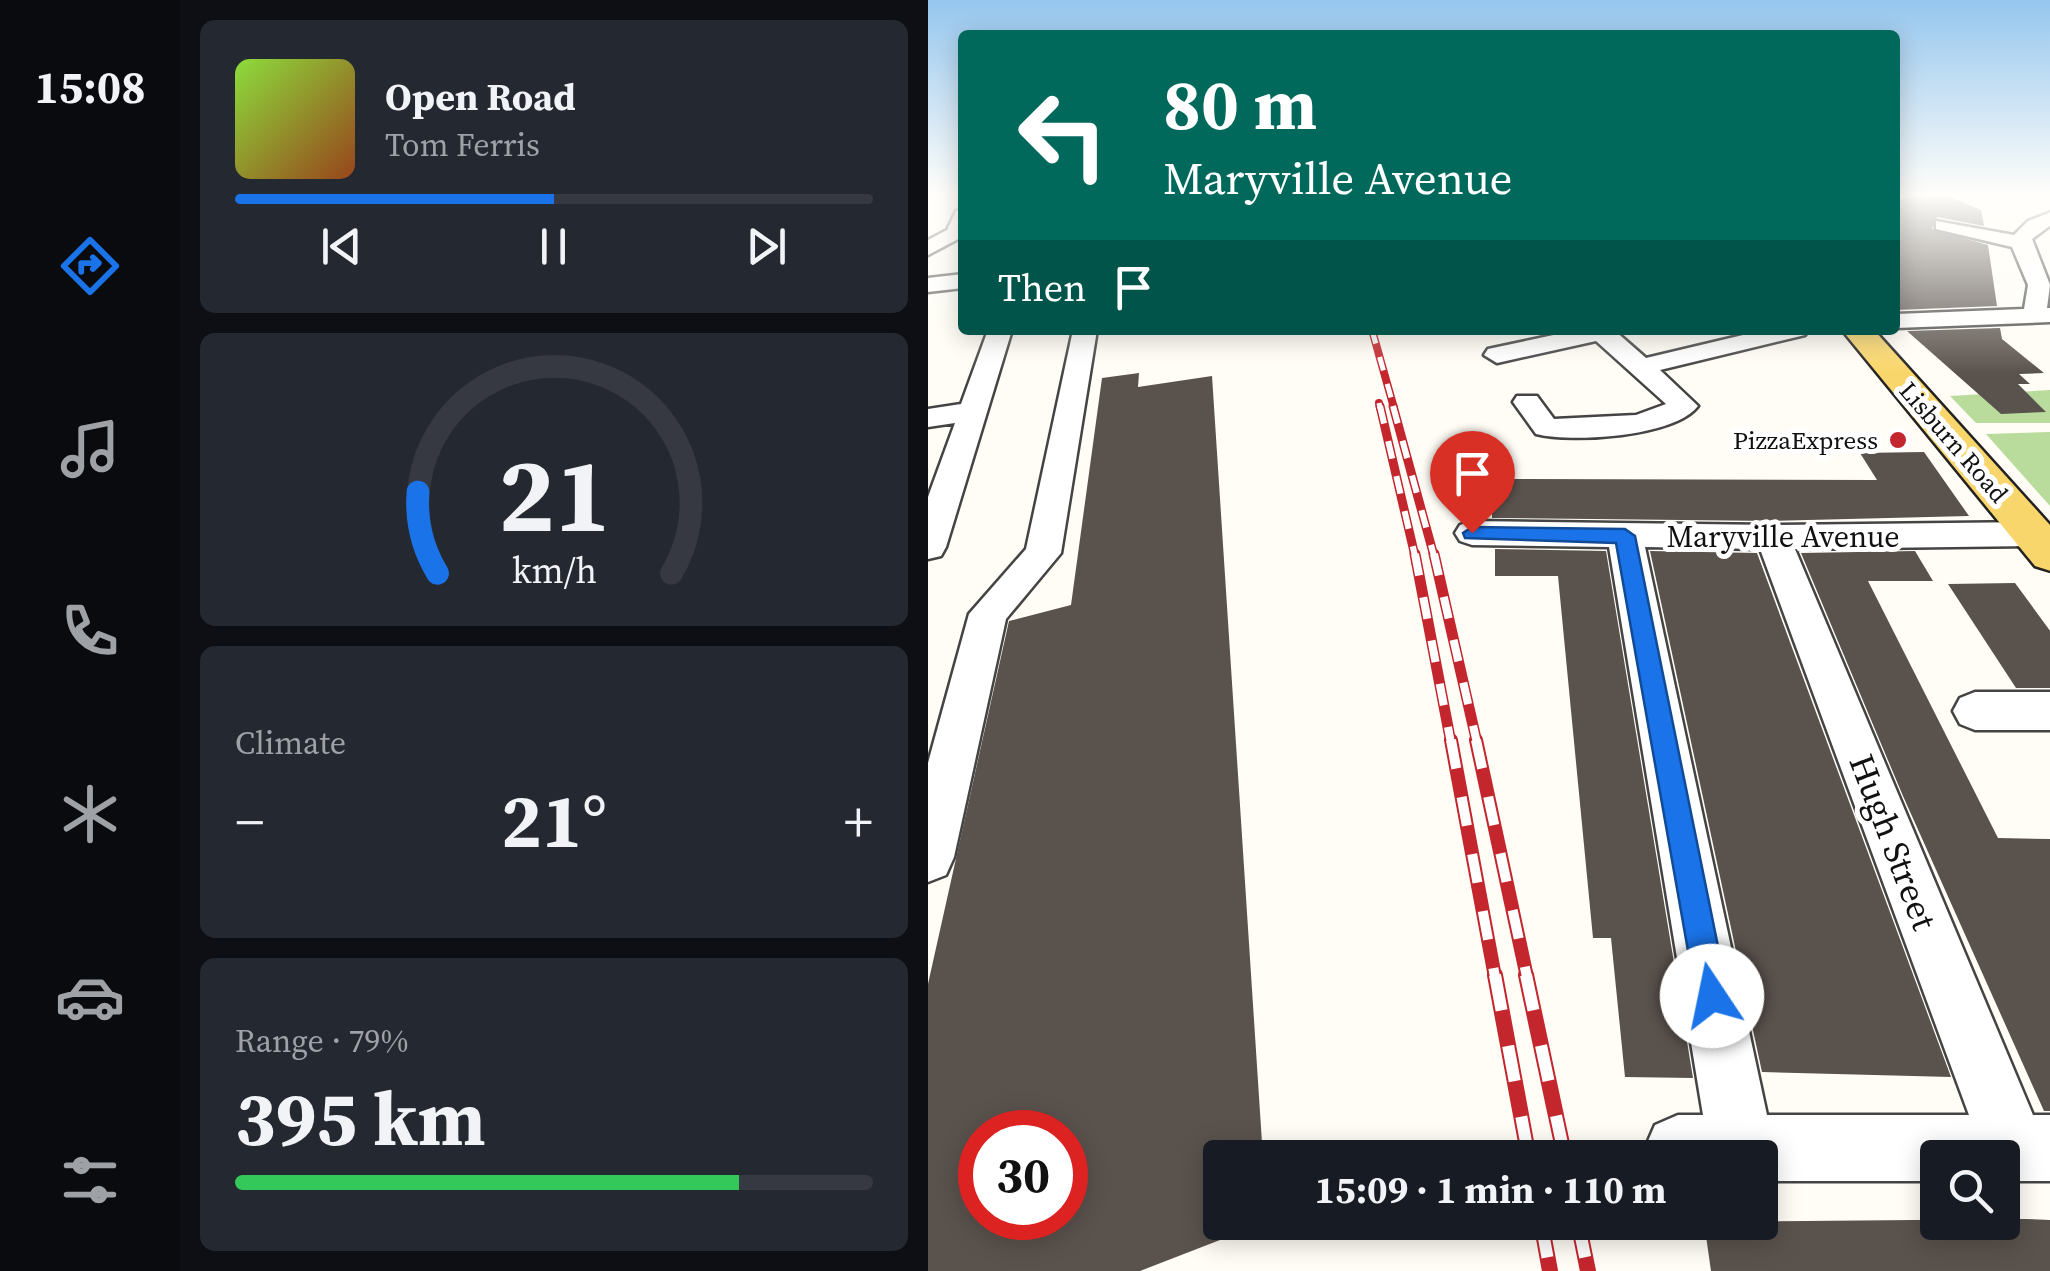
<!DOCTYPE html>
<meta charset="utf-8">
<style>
body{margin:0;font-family:"Source Serif 4",serif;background:#242831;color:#f1f3f6;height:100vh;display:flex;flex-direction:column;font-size:38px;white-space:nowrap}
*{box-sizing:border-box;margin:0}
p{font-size:32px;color:#9ea1a6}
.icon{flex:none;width:55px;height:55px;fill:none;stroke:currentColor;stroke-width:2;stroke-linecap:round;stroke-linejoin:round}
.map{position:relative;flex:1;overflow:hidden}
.panel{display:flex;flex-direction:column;gap:20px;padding:20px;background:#0d0f14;width:748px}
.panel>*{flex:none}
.top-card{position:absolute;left:30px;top:30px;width:942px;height:305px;border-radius:10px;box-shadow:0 5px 25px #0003;background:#00695c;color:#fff;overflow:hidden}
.buttons{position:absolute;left:992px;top:1140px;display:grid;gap:20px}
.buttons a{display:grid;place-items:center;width:100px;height:100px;border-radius:10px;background:#171b24;box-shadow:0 5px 25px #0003;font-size:50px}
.speed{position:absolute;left:30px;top:1110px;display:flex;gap:20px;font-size:50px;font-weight:700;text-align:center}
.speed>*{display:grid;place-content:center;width:130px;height:130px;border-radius:50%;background:#171b24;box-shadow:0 5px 25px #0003;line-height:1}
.speed .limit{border:15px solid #d22;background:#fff;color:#111}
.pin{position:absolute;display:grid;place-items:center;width:85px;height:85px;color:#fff;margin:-102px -42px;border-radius:50% 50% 50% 0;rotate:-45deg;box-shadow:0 0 10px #0007}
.pin .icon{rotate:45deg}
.me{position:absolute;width:110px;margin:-55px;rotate:349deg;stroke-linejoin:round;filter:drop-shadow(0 0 8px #0008)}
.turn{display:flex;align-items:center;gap:35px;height:210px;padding:0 40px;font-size:45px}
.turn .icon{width:130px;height:130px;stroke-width:2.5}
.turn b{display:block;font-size:70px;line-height:85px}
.then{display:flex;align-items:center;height:95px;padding:0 40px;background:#0003;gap:20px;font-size:38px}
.big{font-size:75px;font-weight:700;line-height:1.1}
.panel .tile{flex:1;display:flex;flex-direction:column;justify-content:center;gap:15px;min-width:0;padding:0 35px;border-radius:15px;background:#242831}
.panel .dial{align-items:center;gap:0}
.dial svg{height:260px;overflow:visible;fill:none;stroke:#363941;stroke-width:7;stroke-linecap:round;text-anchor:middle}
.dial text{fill:#f1f3f6;stroke:none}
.song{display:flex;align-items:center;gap:30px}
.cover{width:120px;height:120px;border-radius:15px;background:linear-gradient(135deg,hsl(90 70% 55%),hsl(20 70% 35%))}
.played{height:10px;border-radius:5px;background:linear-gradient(90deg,#1a73e8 50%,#363941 50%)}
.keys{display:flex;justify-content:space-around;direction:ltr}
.heat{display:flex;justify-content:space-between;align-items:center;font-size:55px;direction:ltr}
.charge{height:15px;border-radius:8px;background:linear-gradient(90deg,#34c759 79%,#363941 0)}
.trip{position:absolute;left:275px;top:1140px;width:575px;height:100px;border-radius:10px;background:#171b24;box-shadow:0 5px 25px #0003;font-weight:700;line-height:100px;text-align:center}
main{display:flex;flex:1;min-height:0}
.tab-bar{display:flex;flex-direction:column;width:180px;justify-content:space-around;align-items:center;background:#090b0e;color:#9ea1a6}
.tab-bar .icon{width:70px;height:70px}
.tab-bar .active{color:#1a73e8}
.tab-bar b{font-size:45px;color:#f1f3f6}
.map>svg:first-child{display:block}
</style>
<main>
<nav class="tab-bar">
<b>15:08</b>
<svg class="icon active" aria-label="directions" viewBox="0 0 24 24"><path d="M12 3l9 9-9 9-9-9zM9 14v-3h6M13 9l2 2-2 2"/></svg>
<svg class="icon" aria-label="music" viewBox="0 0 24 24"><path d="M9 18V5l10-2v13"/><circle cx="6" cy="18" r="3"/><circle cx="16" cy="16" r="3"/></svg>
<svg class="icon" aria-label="phone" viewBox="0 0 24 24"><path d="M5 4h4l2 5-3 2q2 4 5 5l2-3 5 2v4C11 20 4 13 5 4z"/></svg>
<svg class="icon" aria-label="climate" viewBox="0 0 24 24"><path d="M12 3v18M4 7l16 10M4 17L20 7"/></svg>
<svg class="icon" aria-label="car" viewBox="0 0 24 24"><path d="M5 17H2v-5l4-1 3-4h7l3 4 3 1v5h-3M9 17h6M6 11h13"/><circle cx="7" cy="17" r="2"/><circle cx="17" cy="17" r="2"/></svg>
<svg class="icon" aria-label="filters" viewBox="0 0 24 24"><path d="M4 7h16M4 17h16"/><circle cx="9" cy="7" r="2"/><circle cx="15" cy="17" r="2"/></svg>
</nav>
<section class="panel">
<div class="tile">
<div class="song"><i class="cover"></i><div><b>Open Road</b><p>Tom Ferris</p></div></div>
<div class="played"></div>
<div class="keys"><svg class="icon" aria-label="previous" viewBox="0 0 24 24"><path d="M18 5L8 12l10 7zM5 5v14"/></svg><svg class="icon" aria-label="pause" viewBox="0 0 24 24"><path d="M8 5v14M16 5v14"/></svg><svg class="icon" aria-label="next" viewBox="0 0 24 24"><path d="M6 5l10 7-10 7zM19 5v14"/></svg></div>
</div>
<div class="tile dial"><svg viewBox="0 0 100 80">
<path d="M14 69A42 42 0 1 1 86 69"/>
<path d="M14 69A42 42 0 0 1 8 44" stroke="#1a73e8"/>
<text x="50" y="56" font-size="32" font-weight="700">21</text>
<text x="50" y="72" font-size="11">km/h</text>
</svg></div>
<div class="tile"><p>Climate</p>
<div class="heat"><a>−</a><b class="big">21°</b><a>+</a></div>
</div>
<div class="tile"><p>Range · 79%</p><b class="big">395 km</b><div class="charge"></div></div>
</section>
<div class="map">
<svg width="1123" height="1271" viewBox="0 0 1123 1271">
<rect width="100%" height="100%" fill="#fffdf5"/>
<path fill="#b9dc9c" d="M1122,390V423H1048L1022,396Z
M1122,432H1123L1122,506L1058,434Z"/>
<path fill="#5a524d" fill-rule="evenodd" d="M994,196H1019L1053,210L1056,226L1009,217L1004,229L1060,245L1069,306L968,310V200Z
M1072,328L1074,339L1116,373L1091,374L1102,384H1090L1118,412L1073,414L979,331Z
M211,373L210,387L284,376L335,1158H292V1240L212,1271H0V984L81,621L143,605L174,378ZM52,1132H138V1218H52Z
M996,452L1041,516L845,521L564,518V479L949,480L932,453Z
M567,549L678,551L765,1078L697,1077L683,938H665L630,576H567Z
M722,551L829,553L1023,1077L834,1072Z
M987,551L1005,581H940L1070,838L1123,839V1111H1116L975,796L873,553Z
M1087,583L1123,632V688H1088L1020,584Z
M1097,1219L1123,1220V1271H783L776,1222Z"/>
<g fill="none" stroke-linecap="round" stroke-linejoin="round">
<g stroke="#444" stroke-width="5">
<path id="minor" d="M35,209L34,237L0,255V240L19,230L28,211Z
M1123,212V225L1104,239L1122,285L1119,308H1123V322L968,328V314L1096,309L1100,285L1084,247L1008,229V221L1086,235L1100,221Z
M35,274V288L0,292V278Z
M60,330H84L18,547L13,556L0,559V497L27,423L0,427V409L33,404Z
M145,330H169L133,553L78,619L26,857L18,875L0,882V763L41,614L98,549Z
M649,330H686L718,358L836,330H880L877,335L732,370L770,406C747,437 643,443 608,434L585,402L589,396H609L626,419L708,415L738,404L668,341L569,363L556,355L560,349Z
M544,521L845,525L1105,522L1117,526L1122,534L1117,542L1105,546L867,549L1105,1115H1123V1181H1075V1158H1010V1181H832V1158H721L717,1148L727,1125L750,1115H775L681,547L544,545L532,541L527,533L532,525ZM717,547L832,549L1041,1115H839Z
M1047,692H1123V730H1047L1032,724L1025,711L1032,698Z"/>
</g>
<g stroke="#222" stroke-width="5">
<path id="major" d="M914,330H946L1123,526V571L1107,566Z"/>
</g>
<use href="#minor" fill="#fff" fill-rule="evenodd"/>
<use href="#major" fill="#f9d66b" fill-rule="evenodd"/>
<g stroke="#c4262e" stroke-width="8">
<path id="rail-far4" d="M444,330L466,408
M451,403L452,408"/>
</g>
<g stroke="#c4262e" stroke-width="9">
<path id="rail-far3" d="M452,406L487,556
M465,406L506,556"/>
</g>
<g stroke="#c4262e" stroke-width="11">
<path id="rail-far2" d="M487,554L523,743
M506,554L549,743"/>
</g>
<g stroke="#c4262e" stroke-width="14">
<path id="rail-far1" d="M523,740L567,977
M548,740L599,977"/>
</g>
<g stroke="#c4262e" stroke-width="16">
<path id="rail" d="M567,975L601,1158
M598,975L637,1158
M613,1222L622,1271
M650,1222L660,1271"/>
</g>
<use href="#rail-far4" stroke="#fff" stroke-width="5" stroke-dasharray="14" stroke-linecap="butt"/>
<use href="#rail-far3" stroke="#fff" stroke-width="6" stroke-dasharray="18" stroke-linecap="butt"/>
<use href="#rail-far2" stroke="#fff" stroke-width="8" stroke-dasharray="22" stroke-linecap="butt"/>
<use href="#rail-far1" stroke="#fff" stroke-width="10" stroke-dasharray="29" stroke-linecap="butt"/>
<use href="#rail" stroke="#fff" stroke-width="12" stroke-dasharray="36" stroke-linecap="butt"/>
</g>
<linearGradient id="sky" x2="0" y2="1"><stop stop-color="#95c6ee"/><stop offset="0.52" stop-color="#fffefa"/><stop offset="1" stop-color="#fffefa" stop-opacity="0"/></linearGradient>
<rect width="1123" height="374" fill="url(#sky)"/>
<path fill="#1a73e8" stroke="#114b97" stroke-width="2.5" d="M544,527L697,529L707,536L800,996L796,1007L784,1012L772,1007L768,996L688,543L537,538L535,533Z"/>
<circle fill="#c4262e" stroke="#fff" stroke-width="4" cx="970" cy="440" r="10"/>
<g text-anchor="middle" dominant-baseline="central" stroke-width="10" stroke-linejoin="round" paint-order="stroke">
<g font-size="25" fill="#111" stroke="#fff" text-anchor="end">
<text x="950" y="440">PizzaExpress</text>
</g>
<g font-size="25" fill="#111" stroke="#fff">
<text transform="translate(1026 442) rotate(49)">Lisburn Road</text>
</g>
<g font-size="30" fill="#111" stroke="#fff">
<text x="855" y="536">Maryville Avenue</text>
</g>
<g font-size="35" fill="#111" stroke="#fff">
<text transform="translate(965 842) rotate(69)">Hugh Street</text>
</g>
</g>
</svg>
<div class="buttons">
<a><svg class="icon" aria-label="search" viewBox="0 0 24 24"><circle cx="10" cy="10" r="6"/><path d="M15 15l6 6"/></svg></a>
</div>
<div class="speed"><div class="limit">30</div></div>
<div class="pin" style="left:544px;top:533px;background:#d93025"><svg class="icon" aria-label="arrive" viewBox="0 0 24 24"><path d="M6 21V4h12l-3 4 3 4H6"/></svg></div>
<svg class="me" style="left:784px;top:996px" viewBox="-20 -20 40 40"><circle r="19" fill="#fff"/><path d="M0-13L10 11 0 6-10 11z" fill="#1a73e8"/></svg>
<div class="trip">15:09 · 1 min · 110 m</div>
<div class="top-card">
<div class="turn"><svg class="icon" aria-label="left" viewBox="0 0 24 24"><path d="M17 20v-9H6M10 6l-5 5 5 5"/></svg><div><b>80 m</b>Maryville Avenue</div></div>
<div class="then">Then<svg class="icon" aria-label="arrive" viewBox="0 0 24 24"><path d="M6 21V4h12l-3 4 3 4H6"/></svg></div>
</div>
</div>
</main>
